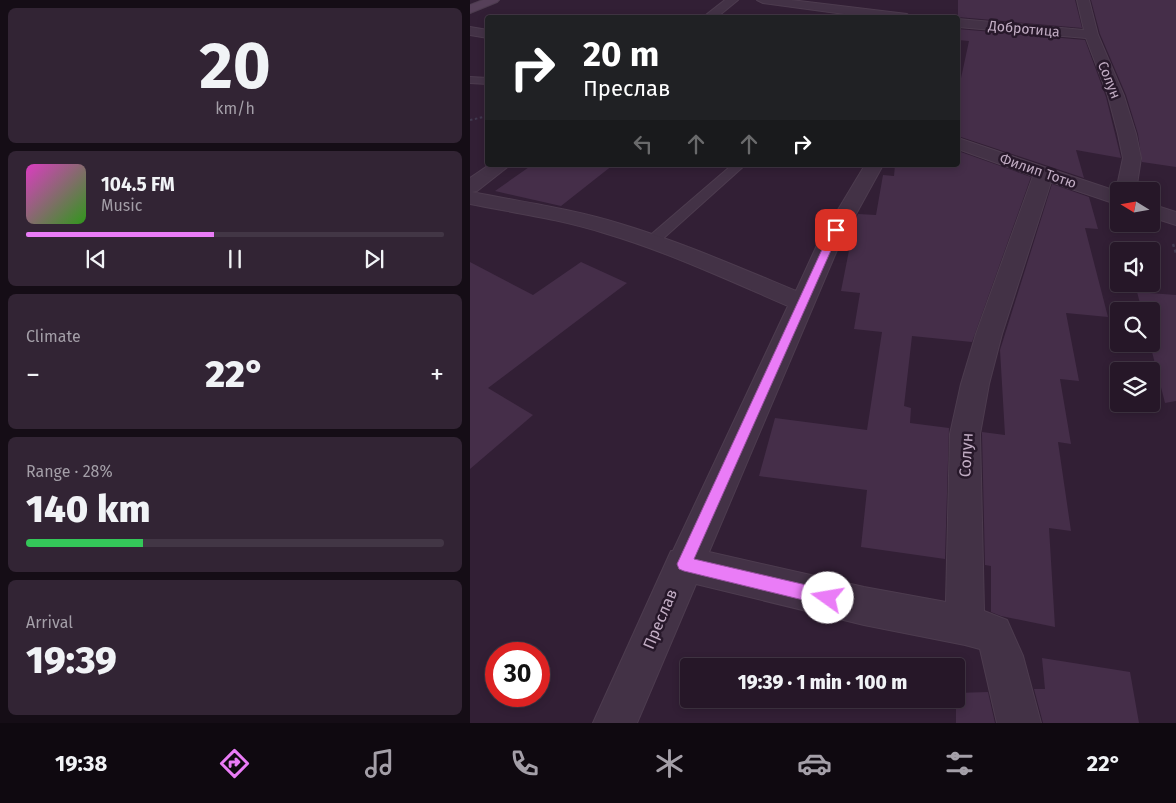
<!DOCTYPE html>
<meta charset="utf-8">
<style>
body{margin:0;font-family:"Fira Sans",sans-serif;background:#322434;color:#f1f3f6;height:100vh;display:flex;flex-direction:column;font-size:19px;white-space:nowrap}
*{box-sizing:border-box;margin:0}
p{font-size:16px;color:#a49fa8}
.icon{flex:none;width:28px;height:28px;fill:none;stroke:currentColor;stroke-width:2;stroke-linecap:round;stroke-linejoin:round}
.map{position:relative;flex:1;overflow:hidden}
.sheet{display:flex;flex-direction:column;gap:8px;padding:8px;background:#150d16;width:470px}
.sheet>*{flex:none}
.banner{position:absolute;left:15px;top:15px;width:475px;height:152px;border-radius:5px;box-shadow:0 2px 8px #0003,0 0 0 1px #423645;background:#202124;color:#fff;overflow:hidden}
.needle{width:32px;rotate:281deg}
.fabs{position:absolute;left:640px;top:182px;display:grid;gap:10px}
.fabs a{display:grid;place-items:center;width:50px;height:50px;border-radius:5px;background:#261728;box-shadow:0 2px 8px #0003,0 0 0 1px #423645;font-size:25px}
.speed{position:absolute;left:15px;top:642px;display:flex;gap:10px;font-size:25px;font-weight:700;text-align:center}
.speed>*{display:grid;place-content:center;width:65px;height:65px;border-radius:50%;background:#261728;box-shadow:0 2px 8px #0003,0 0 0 1px #423645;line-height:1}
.speed .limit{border:8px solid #d22;background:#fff;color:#111}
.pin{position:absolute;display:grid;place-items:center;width:42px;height:42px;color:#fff;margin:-21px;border-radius:10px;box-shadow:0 2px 8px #0006}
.me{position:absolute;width:55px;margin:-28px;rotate:283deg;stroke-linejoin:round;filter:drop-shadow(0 0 4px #0008)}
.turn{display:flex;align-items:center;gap:18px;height:105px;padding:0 15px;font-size:22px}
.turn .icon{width:65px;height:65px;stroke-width:2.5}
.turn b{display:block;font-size:35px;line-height:42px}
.lanes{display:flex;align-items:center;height:48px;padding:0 15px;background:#0003;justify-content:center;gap:25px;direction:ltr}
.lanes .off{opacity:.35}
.big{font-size:38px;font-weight:800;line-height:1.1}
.sheet .card{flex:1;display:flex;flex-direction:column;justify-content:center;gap:8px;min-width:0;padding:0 18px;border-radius:8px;background:#322434}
.sheet .dial{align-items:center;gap:0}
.dial b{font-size:65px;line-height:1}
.song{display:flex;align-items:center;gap:15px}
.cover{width:60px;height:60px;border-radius:8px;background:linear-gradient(135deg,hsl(310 70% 55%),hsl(110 70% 35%))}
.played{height:5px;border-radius:2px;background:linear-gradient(90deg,#ea7cf7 45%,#423645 45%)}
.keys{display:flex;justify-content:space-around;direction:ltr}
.heat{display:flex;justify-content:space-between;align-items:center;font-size:28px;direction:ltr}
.charge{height:8px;border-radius:4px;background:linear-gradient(90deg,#34c759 28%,#423645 0)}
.trip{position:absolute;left:210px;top:658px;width:285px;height:50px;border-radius:5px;background:#261728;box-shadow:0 2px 8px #0003,0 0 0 1px #423645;font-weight:800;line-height:50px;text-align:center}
.tabs{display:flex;height:80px;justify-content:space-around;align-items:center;background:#0f0910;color:#a49fa8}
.tabs .icon{width:35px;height:35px}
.tabs .current{color:#ea7cf7}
.tabs b{font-size:22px;color:#f1f3f6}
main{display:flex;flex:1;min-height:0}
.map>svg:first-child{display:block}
</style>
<main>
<section class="sheet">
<div class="card dial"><b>20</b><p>km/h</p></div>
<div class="card">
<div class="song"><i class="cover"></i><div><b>104.5 FM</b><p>Music</p></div></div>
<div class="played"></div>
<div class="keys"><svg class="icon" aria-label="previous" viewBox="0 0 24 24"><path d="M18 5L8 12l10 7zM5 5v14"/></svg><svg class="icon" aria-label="pause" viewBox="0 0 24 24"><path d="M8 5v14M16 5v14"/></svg><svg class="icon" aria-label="next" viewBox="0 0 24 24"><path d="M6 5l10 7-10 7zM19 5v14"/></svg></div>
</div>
<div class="card"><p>Climate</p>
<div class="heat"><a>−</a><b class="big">22°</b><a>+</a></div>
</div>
<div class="card"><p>Range · 28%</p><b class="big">140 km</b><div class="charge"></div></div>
<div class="card"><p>Arrival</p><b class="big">19:39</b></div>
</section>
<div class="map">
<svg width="706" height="723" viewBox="0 0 706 723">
<rect width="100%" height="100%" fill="#321f35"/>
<path fill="#452e49" d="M488,0H605L612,28L488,17Z
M621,0H706V167L672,162L668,134L656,95L630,34Z
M488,29L615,40L636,97L651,158L606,150L614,178L488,136V92L499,41L488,40Z
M488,151L561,177L502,342L442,336L434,406L441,408L440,423L479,428L475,559L391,547L397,490L289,476L305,418L397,430L412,332L384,329L390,293L371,291L385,220L388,214L406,215L413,175L424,176L425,165H488Z
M62,165H143L91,206L25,191Z
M582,184L619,197L628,229L615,228L638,317L596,313L609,381L590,379L601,444L588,442L601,531L579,528L585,627L531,616L521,612V566L515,565L512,434V432L535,435L530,350Z
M0,262L63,295L111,262L157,283L18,388L63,415L0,469Z
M667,292L706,295V401L695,403L680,344L681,311H672Z
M572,658L660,672L669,723H573L564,689H575Z
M518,692L525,723H486V693Z"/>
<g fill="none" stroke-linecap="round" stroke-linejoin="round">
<g stroke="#4d3c4f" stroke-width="2">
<path id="lane" d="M0,77L18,78V84L0,83Z
M262,165H275L187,244H177L175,241L177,238Z"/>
</g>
<g stroke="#4d3c4f" stroke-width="2">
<path id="street" d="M255,0H268L246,18H232Z
M287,0H321L437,14L443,18H404L293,3Z
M607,0H619L628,35L654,96L666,134L671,158L666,191H649V205L581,182L532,334L519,384L510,434L514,611L537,620L553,656L571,723H527L510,649L495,645L394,625L226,584L167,723H123L201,551H203L318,306C258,280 198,252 134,233C90,219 45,213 0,204V178L19,165H40L7,191L2,192C52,202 103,209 151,224C211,242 268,267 326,291L348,243L395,165H413L370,243L239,552L394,587L476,602L480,434L491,384L506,334L563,176L488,149V138L646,191L653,158L648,134L638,96L616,38L488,27V19L614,30Z
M0,27L18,30V38L0,35Z
M681,204L706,212V225L681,217Z"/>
</g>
<g stroke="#4d3c4f" stroke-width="2">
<path id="secondary" d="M13,0H29L27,2L0,13V5Z"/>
</g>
<path stroke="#41394f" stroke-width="2" stroke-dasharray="2.5 2.5" stroke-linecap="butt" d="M0,120L18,116"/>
<path stroke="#41394f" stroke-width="2.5" stroke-dasharray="3 3" stroke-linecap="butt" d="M703,244L706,253"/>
<use href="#lane" fill="#433246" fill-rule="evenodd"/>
<use href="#street" fill="#433246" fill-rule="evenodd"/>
<use href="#secondary" fill="#564059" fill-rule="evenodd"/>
</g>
<path fill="#ea7cf7" stroke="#9851a1" d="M366,227L370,230L224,559L358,590L364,592L366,598L364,603L358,606L214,571L209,569L207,564L361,230Z"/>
<g text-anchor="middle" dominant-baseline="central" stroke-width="5" stroke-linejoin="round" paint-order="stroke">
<g font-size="14" fill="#c1acc3" stroke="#27182a">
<text transform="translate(554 29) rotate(5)">Добротица</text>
<text transform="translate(639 80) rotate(68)">Солун</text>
<text transform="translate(568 171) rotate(19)">Филип Тотю</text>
</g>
<g font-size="16" fill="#c1acc3" stroke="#27182a">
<text transform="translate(496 455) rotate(-87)">Солун</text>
<text transform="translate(190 619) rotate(-67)">Преслав</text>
</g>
</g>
</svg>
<div class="fabs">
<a><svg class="needle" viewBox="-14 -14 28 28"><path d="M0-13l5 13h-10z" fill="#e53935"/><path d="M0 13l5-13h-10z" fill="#a49fa8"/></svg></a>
<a><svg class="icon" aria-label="sound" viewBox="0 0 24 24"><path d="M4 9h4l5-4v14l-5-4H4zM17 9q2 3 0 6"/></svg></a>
<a><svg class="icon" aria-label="search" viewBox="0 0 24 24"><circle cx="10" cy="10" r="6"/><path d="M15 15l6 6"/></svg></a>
<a><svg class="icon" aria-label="layers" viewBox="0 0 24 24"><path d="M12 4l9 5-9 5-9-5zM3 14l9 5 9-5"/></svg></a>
</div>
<div class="speed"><div class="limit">30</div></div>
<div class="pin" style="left:366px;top:230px;background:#d93025"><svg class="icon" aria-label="arrive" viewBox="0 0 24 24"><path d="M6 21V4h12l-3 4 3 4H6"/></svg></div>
<svg class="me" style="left:358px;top:598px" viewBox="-20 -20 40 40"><circle r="19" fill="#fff"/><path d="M0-13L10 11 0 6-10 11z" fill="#ea7cf7"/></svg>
<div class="trip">19:39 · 1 min · 100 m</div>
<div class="banner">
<div class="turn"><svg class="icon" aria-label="right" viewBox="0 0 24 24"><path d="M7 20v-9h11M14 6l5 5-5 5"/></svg><div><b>20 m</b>Преслав</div></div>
<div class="lanes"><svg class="icon off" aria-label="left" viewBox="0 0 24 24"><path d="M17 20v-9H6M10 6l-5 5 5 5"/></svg><svg class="icon off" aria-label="ahead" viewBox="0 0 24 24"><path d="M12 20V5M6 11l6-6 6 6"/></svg><svg class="icon off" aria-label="ahead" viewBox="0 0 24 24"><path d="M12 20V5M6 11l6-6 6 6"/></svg><svg class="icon" aria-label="right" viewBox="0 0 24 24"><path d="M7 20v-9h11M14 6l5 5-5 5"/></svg></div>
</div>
</div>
</main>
<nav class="tabs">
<b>19:38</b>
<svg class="icon current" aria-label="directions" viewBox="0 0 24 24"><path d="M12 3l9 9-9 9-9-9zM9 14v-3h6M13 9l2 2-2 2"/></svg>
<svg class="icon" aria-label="music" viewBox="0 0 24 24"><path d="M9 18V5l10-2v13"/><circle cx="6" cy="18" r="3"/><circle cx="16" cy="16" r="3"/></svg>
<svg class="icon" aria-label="phone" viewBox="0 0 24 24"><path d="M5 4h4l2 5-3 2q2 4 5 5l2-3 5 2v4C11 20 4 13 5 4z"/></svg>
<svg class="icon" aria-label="climate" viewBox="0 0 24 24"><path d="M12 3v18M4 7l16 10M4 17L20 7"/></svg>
<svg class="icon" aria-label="car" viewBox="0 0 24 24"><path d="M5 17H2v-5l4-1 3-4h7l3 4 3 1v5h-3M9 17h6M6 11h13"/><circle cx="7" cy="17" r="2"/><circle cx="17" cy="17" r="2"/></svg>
<svg class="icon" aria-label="filters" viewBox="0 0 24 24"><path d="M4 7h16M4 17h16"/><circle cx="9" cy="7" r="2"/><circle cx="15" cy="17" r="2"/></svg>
<b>22°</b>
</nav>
